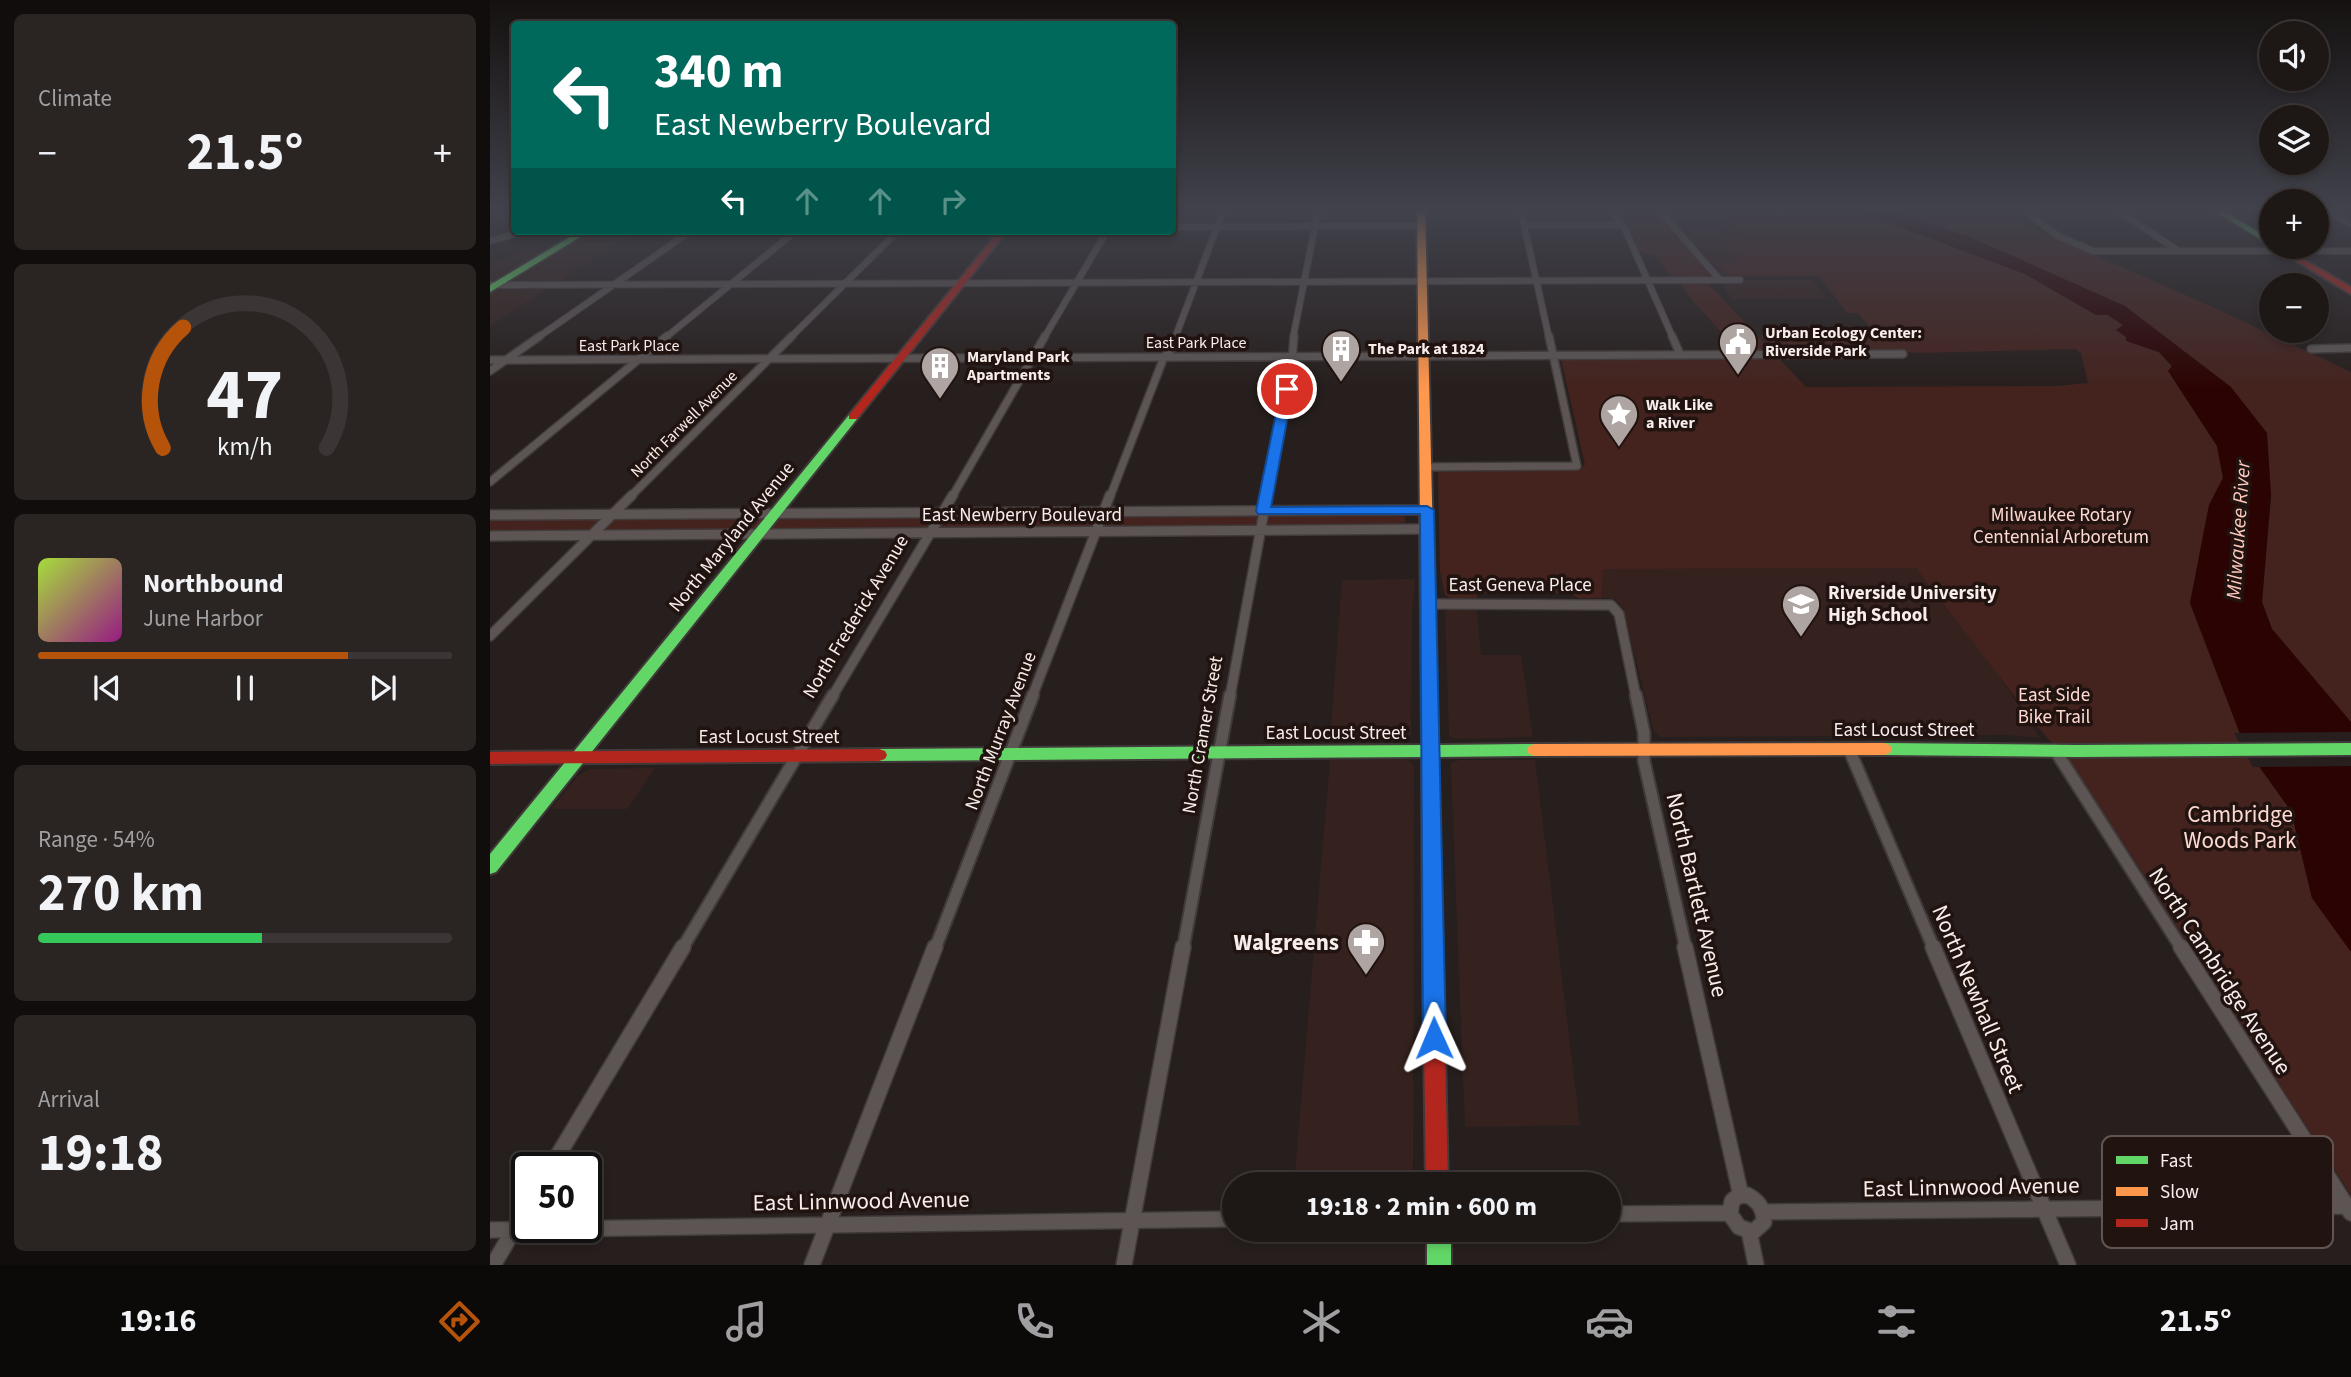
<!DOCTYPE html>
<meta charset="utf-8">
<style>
body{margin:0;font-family:"Source Sans 3",sans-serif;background:#2a2423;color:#f1f3f6;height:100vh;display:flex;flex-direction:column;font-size:26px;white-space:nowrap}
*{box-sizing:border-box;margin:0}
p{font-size:23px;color:#a09fa1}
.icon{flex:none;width:38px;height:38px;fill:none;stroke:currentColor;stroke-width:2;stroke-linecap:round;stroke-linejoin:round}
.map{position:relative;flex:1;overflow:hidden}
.side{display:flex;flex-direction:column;gap:14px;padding:14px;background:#100d0c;width:490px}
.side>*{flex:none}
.hud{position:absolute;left:21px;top:21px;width:665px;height:214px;border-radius:7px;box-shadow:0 4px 10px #0003,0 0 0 2px #3b3635;background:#00695c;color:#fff;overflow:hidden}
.buttons{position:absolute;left:1769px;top:21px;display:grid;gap:14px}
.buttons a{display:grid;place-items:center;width:70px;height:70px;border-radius:50%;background:#1d1716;box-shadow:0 4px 10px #0003,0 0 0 2px #3b3635;font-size:35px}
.speed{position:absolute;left:21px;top:1152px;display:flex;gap:14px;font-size:35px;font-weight:700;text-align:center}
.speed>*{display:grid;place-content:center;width:91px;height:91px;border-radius:50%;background:#1d1716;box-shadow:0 4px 10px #0003,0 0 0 2px #3b3635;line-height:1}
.speed .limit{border:4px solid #111;border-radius:10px;background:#fff;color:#111}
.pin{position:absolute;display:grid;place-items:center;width:60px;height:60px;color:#fff;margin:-30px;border:4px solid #fff;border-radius:50%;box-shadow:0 2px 7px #0007}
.me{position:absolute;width:77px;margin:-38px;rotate:359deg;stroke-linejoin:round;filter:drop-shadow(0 0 5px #0008)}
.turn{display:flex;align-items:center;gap:24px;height:147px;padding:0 28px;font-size:32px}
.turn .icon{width:91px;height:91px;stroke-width:2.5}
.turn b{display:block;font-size:49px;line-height:60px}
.lanes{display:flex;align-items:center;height:66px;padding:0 28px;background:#0003;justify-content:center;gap:35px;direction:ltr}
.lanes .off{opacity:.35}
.big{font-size:52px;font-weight:700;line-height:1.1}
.side .card{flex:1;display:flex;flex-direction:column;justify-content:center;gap:10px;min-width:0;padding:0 24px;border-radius:10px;background:#2a2423}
.side .dial{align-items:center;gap:0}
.dial svg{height:182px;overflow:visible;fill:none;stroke:#3b3635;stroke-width:7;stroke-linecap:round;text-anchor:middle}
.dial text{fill:#f1f3f6;stroke:none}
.song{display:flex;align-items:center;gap:21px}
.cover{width:84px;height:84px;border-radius:10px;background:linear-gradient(135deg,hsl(80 70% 55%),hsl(310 70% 35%))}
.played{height:7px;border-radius:4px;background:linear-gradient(90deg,#b45309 75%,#3b3635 75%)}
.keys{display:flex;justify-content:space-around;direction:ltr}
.heat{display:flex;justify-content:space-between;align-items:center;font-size:38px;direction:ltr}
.charge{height:10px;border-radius:5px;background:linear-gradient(90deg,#34c759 54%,#3b3635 0)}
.trip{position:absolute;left:732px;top:1172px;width:399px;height:70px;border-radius:35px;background:#1d1716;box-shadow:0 4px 10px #0003,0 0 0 2px #3b3635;font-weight:700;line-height:70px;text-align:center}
.dock{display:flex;height:112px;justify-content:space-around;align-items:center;background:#0c0909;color:#a09fa1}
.dock .icon{width:49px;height:49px}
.dock .selected{color:#b45309}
.dock b{font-size:32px;color:#f1f3f6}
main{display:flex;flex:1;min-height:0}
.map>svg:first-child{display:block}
</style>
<main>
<section class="side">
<div class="card"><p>Climate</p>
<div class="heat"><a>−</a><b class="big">21.5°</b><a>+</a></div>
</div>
<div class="card dial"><svg viewBox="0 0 100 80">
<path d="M14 69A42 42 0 1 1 86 69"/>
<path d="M14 69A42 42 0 0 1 23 16" stroke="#b45309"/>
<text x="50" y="56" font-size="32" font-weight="700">47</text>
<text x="50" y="72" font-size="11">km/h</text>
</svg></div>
<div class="card">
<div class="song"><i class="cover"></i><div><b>Northbound</b><p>June Harbor</p></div></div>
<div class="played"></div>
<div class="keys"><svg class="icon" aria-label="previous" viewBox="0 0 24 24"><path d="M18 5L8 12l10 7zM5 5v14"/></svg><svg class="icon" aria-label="pause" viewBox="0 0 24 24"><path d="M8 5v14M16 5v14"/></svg><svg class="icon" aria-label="next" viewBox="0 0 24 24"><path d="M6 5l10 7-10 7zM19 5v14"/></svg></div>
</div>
<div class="card"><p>Range · 54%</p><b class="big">270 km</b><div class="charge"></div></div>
<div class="card"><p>Arrival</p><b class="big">19:18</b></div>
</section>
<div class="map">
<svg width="1861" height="1265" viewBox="0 0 1861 1265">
<rect width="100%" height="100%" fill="#271f1d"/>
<path fill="#35221e" d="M1174,211H1294L1420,275L1231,276Z
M146,231L68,282L22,281L101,232Z
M40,250L49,254L0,282V262Z
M1230,280H1323L1337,299H1241Z
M59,288L9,320L0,326V294L12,289Z
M1426,568L1500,663L1550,738L1517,735L1170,737L1164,732L1133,608L1125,599L1111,598L1112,569Z
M925,579L922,614L921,734L915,739L840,740L852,580Z
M986,607L991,655H1031L1043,737L965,739L959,736L955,610Z
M840,760L911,759L921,762L924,767L923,1185H804Z
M969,760H1045L1090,1125L975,1127L961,767V763Z
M165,768L137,809H61L88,776L99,769Z"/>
<path fill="#44231e" d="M1123,211H1166L1205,253L1221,275L1212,277L1316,387L1567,386L1598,383L1591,353L1585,349L1430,353L1400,351H1286L1269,335L1385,334L1368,313H1357L1329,276L1240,275L1227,263L1248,262L1245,256L1257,255L1243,253L1231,237L1241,236L1233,223L1221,221L1235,223L1244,235H1248L1242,220L1233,211H1367L1535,274L1606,315H1617L1633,325L1645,344L1669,352L1682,367L1690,389L1727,446L1733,478L1719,505L1700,603L1755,747L1801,811L1822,898L1861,952V1195L1585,768L1551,731L1426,568L1113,569L1111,598H1088L1080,593H986L987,598H961L955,595L950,571L948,472L1087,470L1095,465L1071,359L1255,358L1202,300L1186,276L1179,274L1165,255L1149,252L1145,238Z
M1405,211H1505L1718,305L1861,372V722L1782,629L1772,602L1781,499L1777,433L1635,306L1482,238Z
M882,513L915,517V522L894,526L0,532V518Z"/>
<path fill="#2c0303" d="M1367,211H1405L1482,238L1635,306L1741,387L1777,433L1781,495L1772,602L1782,629L1861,722V952L1822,898L1801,811L1755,747L1700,603L1719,505L1733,478L1727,446L1678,371L1682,366L1669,352L1636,341V337L1626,330L1633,325L1618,315H1606L1535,274Z"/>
<path fill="#271f1d" d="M1861,732V766L1763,767L1744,733Z"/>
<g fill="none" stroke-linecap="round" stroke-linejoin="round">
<g stroke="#413a3a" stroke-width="8">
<path id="street-far4" d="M1031,211L1059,338
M1121,211L1135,229L1183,338
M1170,211L1230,280
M1629,211L1687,250
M1838,211L1861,224
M1539,214L1568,236L1603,251H1861
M1034,225H1132
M682,227L931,226
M0,241L36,231
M0,285L1250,280
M47,338L201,231
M175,338L306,231
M300,338L408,231
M554,338L617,231
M685,338L733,211
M803,338L828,211"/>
</g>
<g stroke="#413a3a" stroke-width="10">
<path id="street-far3" d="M1182,336L1190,354
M1821,349L1861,348
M0,360L1413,354
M0,371L50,336
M936,467L1087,466L1059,336
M0,482L177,336
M140,497L302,336
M462,497L555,336
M620,497L674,357L680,351L686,336
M777,497L802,361L804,336"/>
</g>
<g stroke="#413a3a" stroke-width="12">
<path id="street-far2" d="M0,515L937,510
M0,536L937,529
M939,604L1121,605L1129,614L1146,697
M0,636L142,495
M342,697L463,495
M542,697L620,495
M740,697L777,495"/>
</g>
<g stroke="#413a3a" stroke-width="15">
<path id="street-far1" d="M1146,695L1154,733V761L1196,949
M1359,749L1444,949
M1565,750L1692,949
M192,949L343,695
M445,949L543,695
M693,949L740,695"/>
</g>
<g stroke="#413a3a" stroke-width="18">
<path id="street" d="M1195,947L1251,1196
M1443,947L1578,1265
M1691,947L1861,1213
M61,1167L193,947
M1257,1195C1269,1201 1274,1209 1274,1222L1263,1232L1249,1227L1240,1214L1242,1201L1248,1196Z
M1273,1212L1857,1206
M1118,1214L1240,1213
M0,1230L744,1219
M1259,1231L1266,1265
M3,1265L37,1208
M322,1265L445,947
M634,1265L693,947"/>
</g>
<g stroke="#413a3a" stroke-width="4">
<path id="fast" d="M1724,211H1734L1782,240V246Z
M90,231H100L0,292V285Z
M363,414L368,417L367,419L6,872L0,874V854L359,415Z
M938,619L945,624L948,745L1045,744L1051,746L1053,750L1051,754L1045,756L948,757L953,969L950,975L943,978L936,975L933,969L932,757L389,761L383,759L381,755L383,751L389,749L932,745L931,624Z
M1394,743L1587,745L1861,743V755L1587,757L1394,755L1388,753L1386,749L1388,745Z
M937,1230H961V1265H937Z"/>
</g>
<g stroke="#413a3a" stroke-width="4">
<path id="slow" d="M927,211H935L945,624L938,629L931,624Z
M1394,743L1400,745L1402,749L1400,753L1394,755L1045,756L1039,754L1037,750L1039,746L1045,744Z"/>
</g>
<g stroke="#413a3a" stroke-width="4">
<path id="jam" d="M509,231H517L367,419H359V415Z
M1783,247H1792L1861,287V294Z
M389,749L395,751L397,755L395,759L389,761L0,764V752Z
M943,960L950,963L953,969L958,1185H936L933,969L936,963Z"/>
</g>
<use href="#street-far4" stroke="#5c5554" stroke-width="6"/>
<use href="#street-far3" stroke="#5c5554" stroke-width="7"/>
<use href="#street-far2" stroke="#5c5554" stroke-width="9"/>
<use href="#street-far1" stroke="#5c5554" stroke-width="11"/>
<use href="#street" stroke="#5c5554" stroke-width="15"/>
<use href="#fast" fill="#63d668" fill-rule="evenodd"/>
<use href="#slow" fill="#ff974d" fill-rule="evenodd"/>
<use href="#jam" fill="#b3261e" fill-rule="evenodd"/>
</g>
<linearGradient id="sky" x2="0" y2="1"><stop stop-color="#151110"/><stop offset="0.54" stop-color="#41424c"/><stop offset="1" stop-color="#41424c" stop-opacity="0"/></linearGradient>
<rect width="1861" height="388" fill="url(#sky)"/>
<path fill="#1a73e8" stroke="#114b97" stroke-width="2" d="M797,385L803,389L781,507L937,506L944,510L956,1038L952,1046L944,1049L936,1046L933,1038L930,514H768L766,511L791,389Z"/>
<defs>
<g id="civic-pin" transform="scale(2.0125)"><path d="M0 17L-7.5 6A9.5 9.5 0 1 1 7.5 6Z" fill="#aea5a2" stroke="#211310"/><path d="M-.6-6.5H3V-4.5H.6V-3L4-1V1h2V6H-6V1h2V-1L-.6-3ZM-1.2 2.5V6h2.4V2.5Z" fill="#fff"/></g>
<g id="building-pin" transform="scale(2.0125)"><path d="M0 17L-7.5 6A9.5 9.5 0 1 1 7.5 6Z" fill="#aea5a2" stroke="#211310"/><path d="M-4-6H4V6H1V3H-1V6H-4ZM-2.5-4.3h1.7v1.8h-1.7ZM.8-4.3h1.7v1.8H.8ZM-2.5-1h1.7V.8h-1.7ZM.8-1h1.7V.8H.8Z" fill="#fff"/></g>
<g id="sight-pin" transform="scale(2.0125)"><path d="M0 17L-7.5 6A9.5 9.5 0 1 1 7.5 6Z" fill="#aea5a2" stroke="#211310"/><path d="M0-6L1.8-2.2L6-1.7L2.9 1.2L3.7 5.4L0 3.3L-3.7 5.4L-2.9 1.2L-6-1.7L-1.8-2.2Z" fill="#fff"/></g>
<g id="school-pin" transform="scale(2.0125)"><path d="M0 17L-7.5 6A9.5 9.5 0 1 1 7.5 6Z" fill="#aea5a2" stroke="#211310"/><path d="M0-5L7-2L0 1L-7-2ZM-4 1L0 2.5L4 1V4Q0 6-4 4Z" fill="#fff"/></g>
<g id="pharmacy-pin" transform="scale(2.0125)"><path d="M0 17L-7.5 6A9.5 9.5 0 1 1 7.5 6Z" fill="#aea5a2" stroke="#211310"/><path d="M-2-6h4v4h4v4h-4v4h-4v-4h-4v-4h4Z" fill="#fff"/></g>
</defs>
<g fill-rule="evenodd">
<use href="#civic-pin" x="1248" y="342"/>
<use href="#building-pin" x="851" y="349"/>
<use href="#building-pin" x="450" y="366"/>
<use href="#sight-pin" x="1129" y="414"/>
<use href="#school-pin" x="1311" y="604"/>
<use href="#pharmacy-pin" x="876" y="942"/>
</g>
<g text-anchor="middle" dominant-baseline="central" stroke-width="7" stroke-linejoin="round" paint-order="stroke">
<g font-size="16" font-weight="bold" fill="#f7edea" stroke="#211310" text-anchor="start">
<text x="1275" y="333">Urban Ecology Center:<tspan x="1275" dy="18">Riverside Park</tspan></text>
<text x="878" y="349">The Park at 1824</text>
<text x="477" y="357">Maryland Park<tspan x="477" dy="18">Apartments</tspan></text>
<text x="1156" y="405">Walk Like<tspan x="1156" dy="18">a River</tspan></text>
</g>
<g font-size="16" fill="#f7edea" stroke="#211310">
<text x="706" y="343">East Park Place</text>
<text x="139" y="346">East Park Place</text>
<text transform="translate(194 424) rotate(-45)">North Farwell Avenue</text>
</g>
<g font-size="19" fill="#f7edea" stroke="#211310">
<text x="532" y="515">East Newberry Boulevard</text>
<text transform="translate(242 537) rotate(-51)">North Maryland Avenue</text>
<text x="1030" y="585">East Geneva Place</text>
<text transform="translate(366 617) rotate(-59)">North Frederick Avenue</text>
<text x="1414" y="730">East Locust Street</text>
<text transform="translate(511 731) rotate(-69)">North Murray Avenue</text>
<text x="846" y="733">East Locust Street</text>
<text transform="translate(713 735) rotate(-80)">North Cramer Street</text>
<text x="279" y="737">East Locust Street</text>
</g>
<g font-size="19" fill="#fed9d1" stroke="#211310">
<text x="1571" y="515">Milwaukee Rotary<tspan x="1571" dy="22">Centennial Arboretum</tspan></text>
<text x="1564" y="695">East Side<tspan x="1564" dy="22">Bike Trail</tspan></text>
</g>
<g font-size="19" font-weight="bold" fill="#f7edea" stroke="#211310" text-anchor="start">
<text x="1338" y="593">Riverside University<tspan x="1338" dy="22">High School</tspan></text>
</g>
<g font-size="21" font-style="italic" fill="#ffc9be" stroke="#211310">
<text transform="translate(1748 530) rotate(-86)">Milwaukee River</text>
</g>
<g font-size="23" fill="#fed9d1" stroke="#211310">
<text x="1750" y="814">Cambridge<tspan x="1750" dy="26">Woods Park</tspan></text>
</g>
<g font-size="23" fill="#f7edea" stroke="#211310">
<text transform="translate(1207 895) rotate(77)">North Bartlett Avenue</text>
<text transform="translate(1730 971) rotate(57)">North Cambridge Avenue</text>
<text transform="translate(1488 999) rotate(67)">North Newhall Street</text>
<text transform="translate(1481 1187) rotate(-1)">East Linnwood Avenue</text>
<text transform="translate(371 1201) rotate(-1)">East Linnwood Avenue</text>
</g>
<g font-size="23" font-weight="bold" fill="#f7edea" stroke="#211310" text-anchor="end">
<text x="849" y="942">Walgreens</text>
</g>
</g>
<rect x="1612" y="1136" width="231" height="112" rx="10" fill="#211310" stroke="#615451" stroke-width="2"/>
<rect x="1626" y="1156" width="32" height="8" fill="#63d668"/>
<rect x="1626" y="1187" width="32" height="9" fill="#ff974d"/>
<rect x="1626" y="1219" width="32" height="8" fill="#b3261e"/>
<g font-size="19" fill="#f7edea">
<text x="1670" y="1167">Fast</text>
<text x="1670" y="1198">Slow</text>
<text x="1670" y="1230">Jam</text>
</g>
</svg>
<div class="buttons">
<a><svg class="icon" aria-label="sound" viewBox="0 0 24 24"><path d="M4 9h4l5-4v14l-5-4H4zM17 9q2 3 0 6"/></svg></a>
<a><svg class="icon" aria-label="layers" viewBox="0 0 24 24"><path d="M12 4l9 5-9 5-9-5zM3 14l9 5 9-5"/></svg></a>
<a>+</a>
<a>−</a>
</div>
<div class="speed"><div class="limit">50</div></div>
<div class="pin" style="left:797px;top:389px;background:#d93025"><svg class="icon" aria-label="arrive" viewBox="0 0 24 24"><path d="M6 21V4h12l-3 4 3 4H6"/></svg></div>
<svg class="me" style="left:944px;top:1038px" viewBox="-20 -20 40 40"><path d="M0-17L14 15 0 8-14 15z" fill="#1a73e8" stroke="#fff" stroke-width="4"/></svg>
<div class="trip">19:18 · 2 min · 600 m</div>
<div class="hud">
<div class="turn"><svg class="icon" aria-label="left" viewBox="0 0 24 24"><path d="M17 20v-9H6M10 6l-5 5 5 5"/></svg><div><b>340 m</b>East Newberry Boulevard</div></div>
<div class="lanes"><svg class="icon" aria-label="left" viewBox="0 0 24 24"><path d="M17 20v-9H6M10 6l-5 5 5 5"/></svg><svg class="icon off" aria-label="ahead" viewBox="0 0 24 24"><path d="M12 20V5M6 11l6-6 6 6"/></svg><svg class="icon off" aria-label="ahead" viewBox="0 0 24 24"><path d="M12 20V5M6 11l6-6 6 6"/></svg><svg class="icon off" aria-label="right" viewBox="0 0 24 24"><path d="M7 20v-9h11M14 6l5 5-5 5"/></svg></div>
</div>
</div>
</main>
<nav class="dock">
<b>19:16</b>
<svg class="icon selected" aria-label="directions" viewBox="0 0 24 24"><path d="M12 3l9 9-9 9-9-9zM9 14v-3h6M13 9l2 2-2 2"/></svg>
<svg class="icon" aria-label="music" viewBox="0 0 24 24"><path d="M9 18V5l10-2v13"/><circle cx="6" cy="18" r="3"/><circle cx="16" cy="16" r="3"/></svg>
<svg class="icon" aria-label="phone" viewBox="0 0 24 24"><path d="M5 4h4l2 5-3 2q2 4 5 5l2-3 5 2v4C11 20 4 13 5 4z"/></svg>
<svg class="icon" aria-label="climate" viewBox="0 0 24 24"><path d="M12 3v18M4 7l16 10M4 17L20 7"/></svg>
<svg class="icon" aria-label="car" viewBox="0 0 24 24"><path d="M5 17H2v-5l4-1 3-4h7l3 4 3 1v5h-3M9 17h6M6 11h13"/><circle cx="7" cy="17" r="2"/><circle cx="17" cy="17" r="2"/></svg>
<svg class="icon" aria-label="filters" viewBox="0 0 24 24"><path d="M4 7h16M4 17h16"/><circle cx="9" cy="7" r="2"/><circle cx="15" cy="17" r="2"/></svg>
<b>21.5°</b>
</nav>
